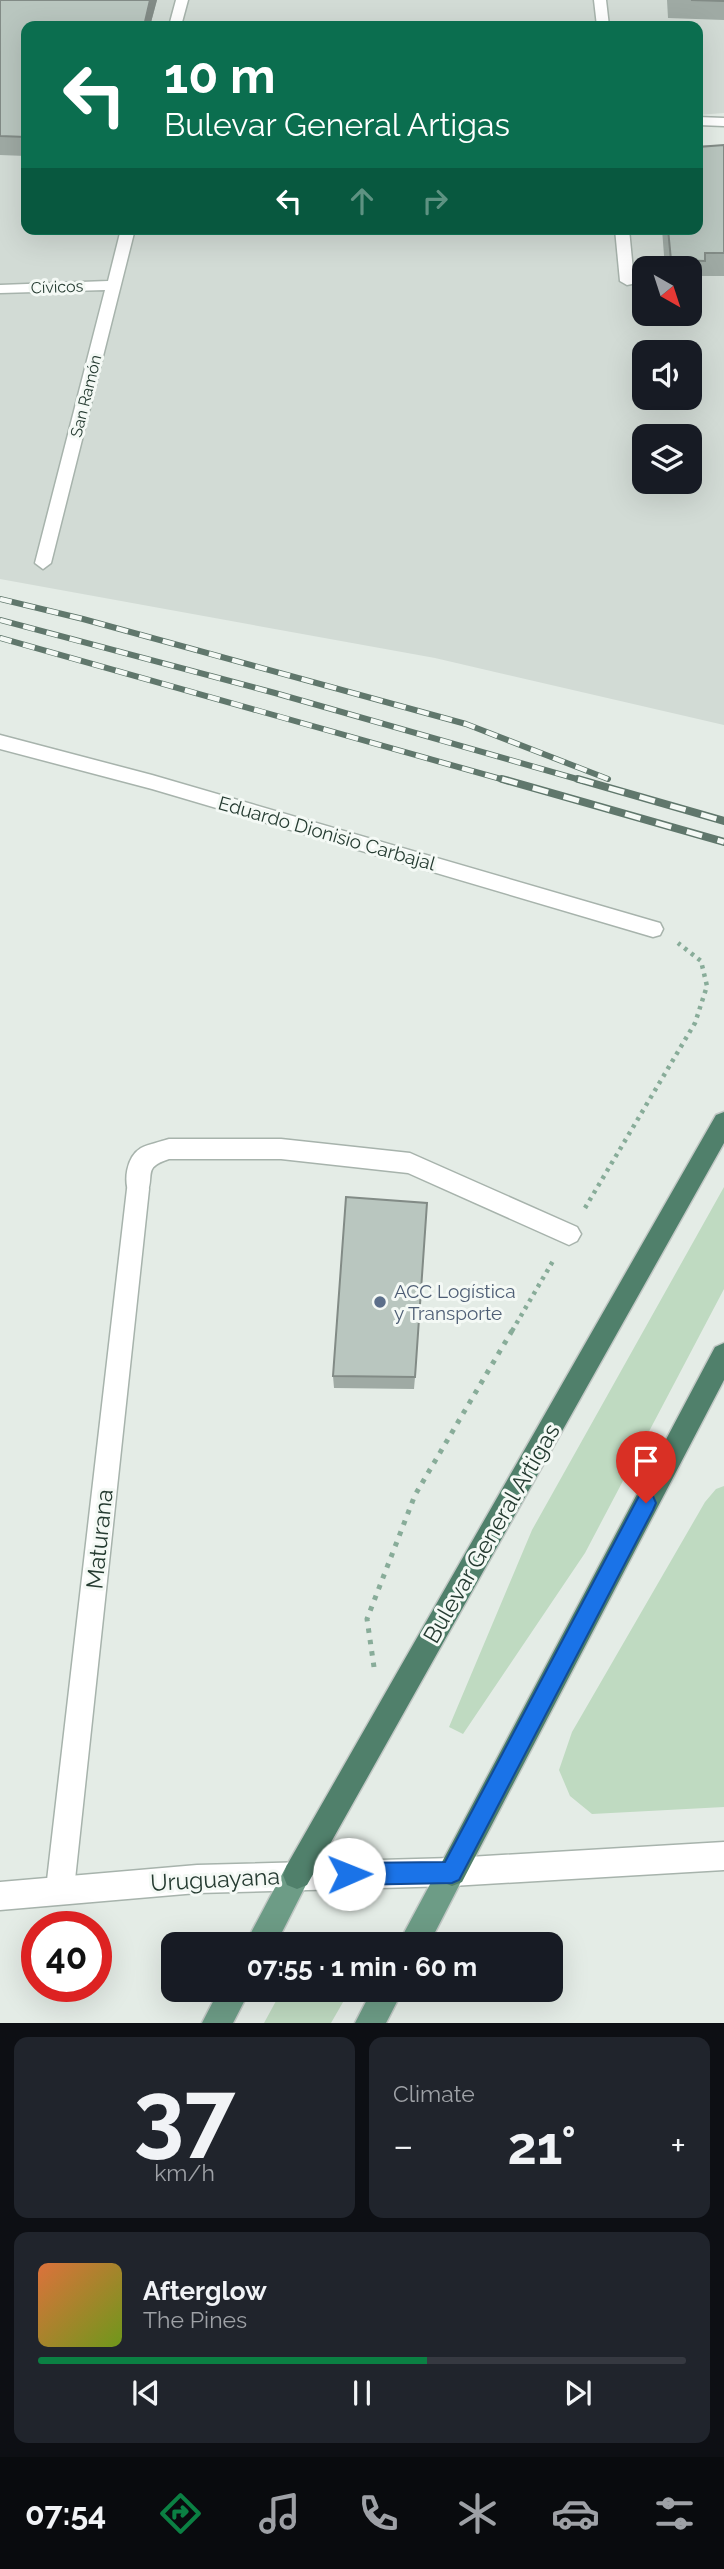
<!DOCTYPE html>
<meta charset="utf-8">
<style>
body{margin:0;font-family:Raleway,sans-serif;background:#20242c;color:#f1f3f6;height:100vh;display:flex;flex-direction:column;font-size:26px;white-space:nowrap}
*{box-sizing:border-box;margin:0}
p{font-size:23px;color:#9ea1a6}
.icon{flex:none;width:38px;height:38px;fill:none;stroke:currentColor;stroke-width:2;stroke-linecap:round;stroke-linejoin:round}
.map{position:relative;height:2023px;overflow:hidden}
.details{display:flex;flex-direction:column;gap:14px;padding:14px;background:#0d0f14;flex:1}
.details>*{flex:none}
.top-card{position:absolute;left:21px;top:21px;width:682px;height:214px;border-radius:14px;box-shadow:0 7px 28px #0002;background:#0b6e4f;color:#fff;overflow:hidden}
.needle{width:46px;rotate:141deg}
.fabs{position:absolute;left:632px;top:256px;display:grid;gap:14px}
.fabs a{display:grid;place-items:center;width:70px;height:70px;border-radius:14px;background:#171b24;box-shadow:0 7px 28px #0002;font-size:35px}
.speed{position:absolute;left:21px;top:1911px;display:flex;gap:14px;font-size:35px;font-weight:700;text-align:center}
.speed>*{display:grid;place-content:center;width:91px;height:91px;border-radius:50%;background:#171b24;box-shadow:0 7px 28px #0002;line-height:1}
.speed .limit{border:10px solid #d22;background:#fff;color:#111}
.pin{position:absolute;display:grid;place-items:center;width:60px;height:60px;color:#fff;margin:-72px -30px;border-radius:50% 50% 50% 0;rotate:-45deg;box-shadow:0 0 7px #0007}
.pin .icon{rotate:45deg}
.me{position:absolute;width:77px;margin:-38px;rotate:89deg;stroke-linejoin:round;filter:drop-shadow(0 0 5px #0008)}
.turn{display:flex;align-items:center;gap:24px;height:147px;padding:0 28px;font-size:32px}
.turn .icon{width:91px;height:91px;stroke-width:2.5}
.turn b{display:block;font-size:49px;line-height:60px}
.lanes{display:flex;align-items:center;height:66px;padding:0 28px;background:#0003;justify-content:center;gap:35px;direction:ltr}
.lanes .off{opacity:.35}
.big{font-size:52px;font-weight:700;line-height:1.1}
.details .card{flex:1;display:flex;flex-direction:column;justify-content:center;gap:10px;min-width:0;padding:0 24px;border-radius:14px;background:#20242c}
.details .dial{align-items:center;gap:0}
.dial b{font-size:91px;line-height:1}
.song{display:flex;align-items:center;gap:21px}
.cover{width:84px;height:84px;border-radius:10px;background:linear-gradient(135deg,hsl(20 70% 55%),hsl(80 70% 35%))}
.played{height:7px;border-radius:4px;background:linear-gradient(90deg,#0b8043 60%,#363941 60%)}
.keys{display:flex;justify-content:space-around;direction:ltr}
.heat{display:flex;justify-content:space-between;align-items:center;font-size:38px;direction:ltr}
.details .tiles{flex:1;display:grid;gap:14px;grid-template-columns:1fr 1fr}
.card:last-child{grid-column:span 2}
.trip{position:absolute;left:161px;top:1932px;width:402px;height:70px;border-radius:14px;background:#171b24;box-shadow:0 7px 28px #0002;font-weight:700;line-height:70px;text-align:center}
.tabs{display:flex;height:112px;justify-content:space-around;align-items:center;background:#090b0e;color:#9ea1a6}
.tabs .icon{width:49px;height:49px}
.tabs .on{color:#0b8043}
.tabs b{font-size:32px;color:#f1f3f6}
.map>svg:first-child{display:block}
</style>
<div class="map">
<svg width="724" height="2023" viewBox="0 0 724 2023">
<rect width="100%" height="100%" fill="#e4ece6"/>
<path fill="#d2dbd5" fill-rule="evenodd" d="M0,0H724V113L698,115V26H26V229H698V145H724V725L435,658L0,579ZM644,268H690V313H644ZM644,352H690V397H644ZM644,436H690V481H644Z"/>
<path fill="#bfdac1" d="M724,1187V1289L585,1553L463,1734L449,1727L532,1530Z
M724,1486V1807L592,1814L570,1796L559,1770L572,1732L705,1502L716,1489Z
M375,1932L371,1944H306L309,1938Z
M282,1990H350L331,2023H264Z"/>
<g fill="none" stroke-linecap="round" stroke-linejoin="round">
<g stroke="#a7b3ac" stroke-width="3">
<path id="service" d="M698,117L724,118V126L698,125Z
M169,1139H281L410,1153L577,1227L581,1234L577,1241L569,1245L408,1173L281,1159H169C141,1168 156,1175 146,1196L138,1199L130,1196C123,1182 126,1157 141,1148C149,1144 160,1142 169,1139Z"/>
</g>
<g stroke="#a7b3ac" stroke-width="3">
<path id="minor" d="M176,0H188L181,26H169Z
M594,0H606L609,26H597Z
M121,229H135L51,563L43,569L35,563L105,290L0,293V285L108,281Z
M615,229H629L634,281L632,284L627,285L620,281Z
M0,735L152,775L653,921L660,923L663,929L660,935L653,937L152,789L0,749Z
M138,1179L146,1182L149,1189L74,1889L70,1899L60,1903L50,1899L46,1889L127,1189L130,1182Z"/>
</g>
<g stroke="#a7b3ac" stroke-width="3">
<path id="tertiary" d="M724,1842V1870L452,1886L197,1893L0,1910V1882L197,1865L452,1858Z"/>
</g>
<g stroke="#c2c8c5" stroke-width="3">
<path id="primary" d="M452,1858L462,1862L466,1872L429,1944H398L442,1862Z
M297,1861L307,1865L311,1875L276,1944H245L287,1865Z
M219,1990H250L233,2023H202Z
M372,1990H403L386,2023H355Z"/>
</g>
<g stroke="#c2c8c5" stroke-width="3">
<path id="trunk" d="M724,1112V1143L307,1885L297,1889L287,1885L283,1875L287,1865L716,1115Z
M724,1343V1380L462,1882L452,1886L442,1882L438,1872L442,1862L715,1347Z"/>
</g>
<path stroke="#88ac99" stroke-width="4.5" stroke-dasharray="3.5 5" stroke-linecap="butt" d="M585,1208L695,1023L707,986L701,961L678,943
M512,1331L553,1261"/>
<path stroke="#88ac99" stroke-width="5" stroke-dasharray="4.5 7" stroke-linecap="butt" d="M374,1667L367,1619L415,1495L513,1329"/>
<use href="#service" fill="#fff" fill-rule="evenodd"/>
<use href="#minor" fill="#fff" fill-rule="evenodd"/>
<use href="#tertiary" fill="#fff" fill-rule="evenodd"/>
<use href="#primary" fill="#6d9c86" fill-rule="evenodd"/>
<use href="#trunk" fill="#50806b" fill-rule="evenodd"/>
<g stroke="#60776c" stroke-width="6">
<path id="rail-far1" d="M0,599L83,619L466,724L608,779
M0,620L275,693L584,781
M0,638L508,781"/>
</g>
<g stroke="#60776c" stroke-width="8">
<path id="rail" d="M502,779L724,842
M578,779L724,821"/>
</g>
<use href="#rail-far1" stroke="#f4f9f5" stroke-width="4.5" stroke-dasharray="12" stroke-linecap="butt"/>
<use href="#rail" stroke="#f4f9f5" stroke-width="5" stroke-dasharray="16" stroke-linecap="butt"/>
</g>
<path fill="#9faaa4" d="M0,0H157L150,26H26V156L0,155Z
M667,0H724V20L668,18Z
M724,145V276H702L701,284L690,283V268H665L662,229H698Z
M333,1376L415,1377L414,1389L334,1388Z"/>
<path fill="#828b86" d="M150,0H157L150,26H144Z"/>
<path fill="#b9c6bf" stroke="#828b86" stroke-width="2" d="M0,0H150L144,26H26V137L0,136Z
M691,0H724V1Z
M724,145V253H705V261L671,260L668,229H698V147Z
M346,1197L427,1203L415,1377L333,1376Z"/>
<path fill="#1a73e8" stroke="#114b97" stroke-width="2" d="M646,1493L653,1496L656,1503L653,1510L459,1880L452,1883L349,1885L341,1882L338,1874L341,1867L349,1863L445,1862L639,1496Z"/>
<circle fill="#5c6f8a" stroke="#f4f9f5" stroke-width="2.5" cx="380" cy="1302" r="7"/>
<g text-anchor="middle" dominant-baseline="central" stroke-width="6" stroke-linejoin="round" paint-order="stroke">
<g font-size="16" fill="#253b31" stroke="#f4f9f5">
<text transform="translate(57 287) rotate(-2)">Cívicos</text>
<text transform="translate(86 396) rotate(-76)">San Ramón</text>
</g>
<g font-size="19" fill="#253b31" stroke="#f4f9f5">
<text transform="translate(327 833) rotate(16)">Eduardo Dionisio Carbajal</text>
</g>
<g font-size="19" fill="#4e5e75" stroke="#f4f9f5" text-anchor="start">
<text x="394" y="1291">ACC Logística<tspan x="394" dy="22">y Transporte</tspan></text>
</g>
<g font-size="23" fill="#253b31" stroke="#f4f9f5">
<text transform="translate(491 1533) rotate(-60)">Bulevar General Artigas</text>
<text transform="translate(99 1539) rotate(-84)">Maturana</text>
<text transform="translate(215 1879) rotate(-3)">Uruguayana</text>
</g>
</g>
</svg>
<div class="fabs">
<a><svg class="needle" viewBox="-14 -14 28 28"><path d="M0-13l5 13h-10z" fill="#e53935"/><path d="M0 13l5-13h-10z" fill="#9ea1a6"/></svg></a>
<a><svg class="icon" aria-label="sound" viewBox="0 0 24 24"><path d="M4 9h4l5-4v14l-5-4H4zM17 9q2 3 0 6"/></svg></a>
<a><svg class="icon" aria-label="layers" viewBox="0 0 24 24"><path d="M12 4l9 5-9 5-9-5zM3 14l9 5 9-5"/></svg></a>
</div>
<div class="speed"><div class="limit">40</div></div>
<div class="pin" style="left:646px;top:1503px;background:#d93025"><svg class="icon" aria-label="arrive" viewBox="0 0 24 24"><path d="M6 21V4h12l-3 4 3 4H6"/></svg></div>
<svg class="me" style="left:349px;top:1874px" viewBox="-20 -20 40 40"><circle r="19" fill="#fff"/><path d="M0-13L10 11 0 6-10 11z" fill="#1a73e8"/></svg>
<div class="trip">07:55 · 1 min · 60 m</div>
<div class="top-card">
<div class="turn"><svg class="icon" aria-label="left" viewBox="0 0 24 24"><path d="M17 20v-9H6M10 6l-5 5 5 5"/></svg><div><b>10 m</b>Bulevar General Artigas</div></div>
<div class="lanes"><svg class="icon" aria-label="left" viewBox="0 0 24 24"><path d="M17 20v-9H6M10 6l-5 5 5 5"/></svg><svg class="icon off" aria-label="ahead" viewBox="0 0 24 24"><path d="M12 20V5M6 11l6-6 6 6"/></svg><svg class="icon off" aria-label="right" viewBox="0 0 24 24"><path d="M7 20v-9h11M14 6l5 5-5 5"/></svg></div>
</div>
</div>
<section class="details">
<div class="tiles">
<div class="card dial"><b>37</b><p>km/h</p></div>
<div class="card"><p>Climate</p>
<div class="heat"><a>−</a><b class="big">21°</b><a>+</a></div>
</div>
<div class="card">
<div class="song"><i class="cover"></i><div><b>Afterglow</b><p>The Pines</p></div></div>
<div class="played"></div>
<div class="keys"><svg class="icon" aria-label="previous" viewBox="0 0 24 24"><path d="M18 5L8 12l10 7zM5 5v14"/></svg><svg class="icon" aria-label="pause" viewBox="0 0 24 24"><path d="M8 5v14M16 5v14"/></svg><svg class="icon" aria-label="next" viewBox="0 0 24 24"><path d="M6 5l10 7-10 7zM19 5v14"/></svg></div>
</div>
</div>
</section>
<nav class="tabs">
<b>07:54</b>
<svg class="icon on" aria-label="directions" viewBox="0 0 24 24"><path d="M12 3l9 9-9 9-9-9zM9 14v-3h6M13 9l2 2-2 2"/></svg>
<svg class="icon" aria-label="music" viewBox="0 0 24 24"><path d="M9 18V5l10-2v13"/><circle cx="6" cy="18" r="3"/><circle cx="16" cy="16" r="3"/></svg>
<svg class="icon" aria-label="phone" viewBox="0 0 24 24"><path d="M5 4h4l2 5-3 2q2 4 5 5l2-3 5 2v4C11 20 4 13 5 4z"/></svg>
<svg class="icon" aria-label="climate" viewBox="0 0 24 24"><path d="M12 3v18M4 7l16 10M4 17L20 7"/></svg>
<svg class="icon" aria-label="car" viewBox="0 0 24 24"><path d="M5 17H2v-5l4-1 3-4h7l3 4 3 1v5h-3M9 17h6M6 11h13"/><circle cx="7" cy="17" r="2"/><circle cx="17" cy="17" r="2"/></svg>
<svg class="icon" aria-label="filters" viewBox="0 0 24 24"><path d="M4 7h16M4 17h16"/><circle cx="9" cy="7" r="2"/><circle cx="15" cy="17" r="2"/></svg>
</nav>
